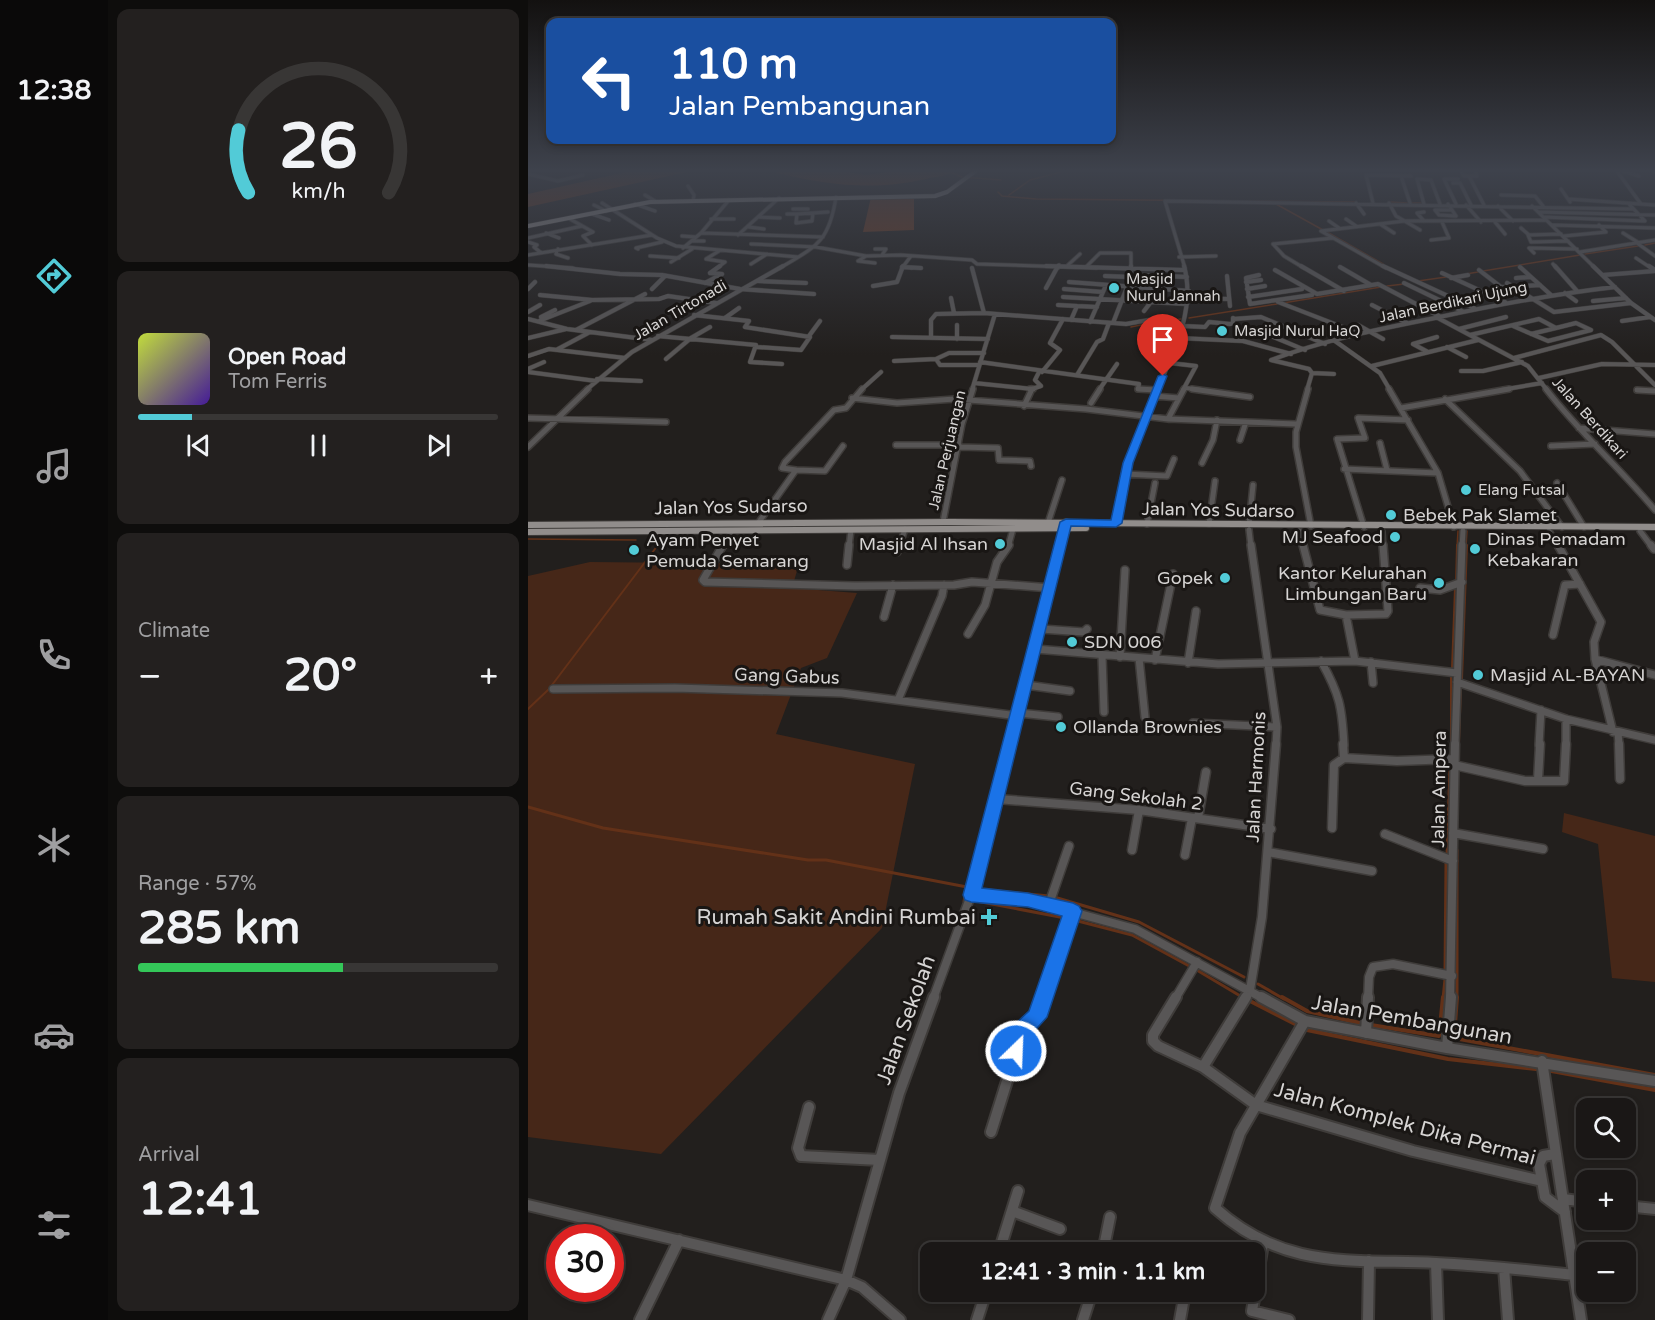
<!DOCTYPE html>
<meta charset="utf-8">
<style>
body{margin:0;font-family:"Varela Round",sans-serif;background:#23201f;color:#f1f3f6;height:100vh;display:flex;flex-direction:column;font-size:22px;white-space:nowrap}
*{box-sizing:border-box;margin:0}
p{font-size:20px;color:#9f9fa1}
.icon{flex:none;width:33px;height:33px;fill:none;stroke:currentColor;stroke-width:2;stroke-linecap:round;stroke-linejoin:round}
.map{position:relative;flex:1;overflow:hidden}
.side{display:flex;flex-direction:column;gap:9px;padding:9px;background:#0e0d0c;width:420px}
.side>*{flex:none}
.guide{position:absolute;left:18px;top:18px;width:570px;height:126px;border-radius:12px;box-shadow:0 3px 9px #0003,0 0 0 2px #383635;background:#1a4fa0;color:#fff;overflow:hidden}
.tools{position:absolute;left:1048px;top:1098px;display:grid;gap:12px}
.tools a{display:grid;place-items:center;width:60px;height:60px;border-radius:12px;background:#1a1716;box-shadow:0 3px 9px #0003,0 0 0 2px #383635;font-size:30px}
.speed{position:absolute;left:18px;top:1224px;display:flex;gap:12px;font-size:30px;font-weight:700;text-align:center}
.speed>*{display:grid;place-content:center;width:78px;height:78px;border-radius:50%;background:#1a1716;box-shadow:0 3px 9px #0003,0 0 0 2px #383635;line-height:1}
.speed .limit{border:9px solid #d22;background:#fff;color:#111}
.pin{position:absolute;display:grid;place-items:center;width:51px;height:51px;color:#fff;margin:-62px -26px;border-radius:50% 50% 50% 0;rotate:-45deg;box-shadow:0 0 6px #0007}
.pin .icon{rotate:45deg}
.me{position:absolute;width:66px;margin:-33px;rotate:24deg;stroke-linejoin:round;filter:drop-shadow(0 0 4px #0008)}
.turn{display:flex;align-items:center;gap:21px;height:126px;padding:0 24px;font-size:27px}
.turn .icon{width:78px;height:78px;stroke-width:2.5}
.turn b{display:block;font-size:42px;line-height:51px}
.big{font-size:45px;font-weight:700;line-height:1.1}
.side .tile{flex:1;display:flex;flex-direction:column;justify-content:center;gap:9px;min-width:0;padding:0 21px;border-radius:12px;background:#23201f}
.side .dial{align-items:center;gap:0}
.dial svg{height:156px;overflow:visible;fill:none;stroke:#383635;stroke-width:7;stroke-linecap:round;text-anchor:middle}
.dial text{fill:#f1f3f6;stroke:none}
.song{display:flex;align-items:center;gap:18px}
.cover{width:72px;height:72px;border-radius:9px;background:linear-gradient(135deg,hsl(70 70% 55%),hsl(260 70% 35%))}
.played{height:6px;border-radius:3px;background:linear-gradient(90deg,#52cbd7 15%,#383635 15%)}
.keys{display:flex;justify-content:space-around;direction:ltr}
.heat{display:flex;justify-content:space-between;align-items:center;font-size:33px;direction:ltr}
.charge{height:9px;border-radius:4px;background:linear-gradient(90deg,#34c759 57%,#383635 0)}
.trip{position:absolute;left:392px;top:1242px;width:345px;height:60px;border-radius:12px;background:#1a1716;box-shadow:0 3px 9px #0003,0 0 0 2px #383635;font-weight:700;line-height:60px;text-align:center}
main{display:flex;flex:1;min-height:0}
.menu{display:flex;flex-direction:column;width:108px;justify-content:space-around;align-items:center;background:#0a0909;color:#9f9fa1}
.menu .icon{width:42px;height:42px}
.menu .active{color:#52cbd7}
.menu b{font-size:27px;color:#f1f3f6}
.map>svg:first-child{display:block}
</style>
<main>
<nav class="menu">
<b>12:38</b>
<svg class="icon active" aria-label="directions" viewBox="0 0 24 24"><path d="M12 3l9 9-9 9-9-9zM9 14v-3h6M13 9l2 2-2 2"/></svg>
<svg class="icon" aria-label="music" viewBox="0 0 24 24"><path d="M9 18V5l10-2v13"/><circle cx="6" cy="18" r="3"/><circle cx="16" cy="16" r="3"/></svg>
<svg class="icon" aria-label="phone" viewBox="0 0 24 24"><path d="M5 4h4l2 5-3 2q2 4 5 5l2-3 5 2v4C11 20 4 13 5 4z"/></svg>
<svg class="icon" aria-label="climate" viewBox="0 0 24 24"><path d="M12 3v18M4 7l16 10M4 17L20 7"/></svg>
<svg class="icon" aria-label="car" viewBox="0 0 24 24"><path d="M5 17H2v-5l4-1 3-4h7l3 4 3 1v5h-3M9 17h6M6 11h13"/><circle cx="7" cy="17" r="2"/><circle cx="17" cy="17" r="2"/></svg>
<svg class="icon" aria-label="filters" viewBox="0 0 24 24"><path d="M4 7h16M4 17h16"/><circle cx="9" cy="7" r="2"/><circle cx="15" cy="17" r="2"/></svg>
</nav>
<section class="side">
<div class="tile dial"><svg viewBox="0 0 100 80">
<path d="M14 69A42 42 0 1 1 86 69"/>
<path d="M14 69A42 42 0 0 1 9 37" stroke="#52cbd7"/>
<text x="50" y="56" font-size="32" font-weight="700">26</text>
<text x="50" y="72" font-size="11">km/h</text>
</svg></div>
<div class="tile">
<div class="song"><i class="cover"></i><div><b>Open Road</b><p>Tom Ferris</p></div></div>
<div class="played"></div>
<div class="keys"><svg class="icon" aria-label="previous" viewBox="0 0 24 24"><path d="M18 5L8 12l10 7zM5 5v14"/></svg><svg class="icon" aria-label="pause" viewBox="0 0 24 24"><path d="M8 5v14M16 5v14"/></svg><svg class="icon" aria-label="next" viewBox="0 0 24 24"><path d="M6 5l10 7-10 7zM19 5v14"/></svg></div>
</div>
<div class="tile"><p>Climate</p>
<div class="heat"><a>−</a><b class="big">20°</b><a>+</a></div>
</div>
<div class="tile"><p>Range · 57%</p><b class="big">285 km</b><div class="charge"></div></div>
<div class="tile"><p>Arrival</p><b class="big">12:41</b></div>
</section>
<div class="map">
<svg width="1127" height="1320" viewBox="0 0 1127 1320">
<rect width="100%" height="100%" fill="#221f1d"/>
<path fill="#462718" d="M62,562L271,564L264,588L329,593L299,658L273,668L248,734L387,764L354,928L133,1154L0,1137V576Z
M1036,813L1127,836V982L1084,978L1070,844L1034,832Z"/>
<path fill="#6a371e" d="M343,197L386,198V230L335,232Z"/>
<path fill="#633118" d="M107,170H168L0,207V194Z
M237,170H304L339,175L375,170H430C420,176 409,176 398,179C341,192 293,184 237,170Z"/>
<g fill="none" stroke-linecap="round" stroke-linejoin="round">
<path stroke="#633118" stroke-width="1.5" d="M417,170L434,177L473,180
M470,192L474,196L508,199L828,202
M481,195L502,180L541,170
M863,202L879,203
M884,203H894
M748,204L795,230
M799,232L855,264
M1117,245L1127,243
M1057,254L1110,246
M955,271L1052,255
M938,274L950,272
M890,281L918,277
M859,286L876,284
M755,303L853,287
M661,318L749,304
M625,323L653,319
M603,327L618,324
M0,539L108,540
M121,540H134L129,547
M929,547L930,531
M938,547L939,531"/>
<path stroke="#633118" stroke-width="2" d="M928,583L929,545
M924,668L927,588
M923,677V743
M934,679L939,545
M0,709L21,689L130,545
M931,743L933,688"/>
<path stroke="#633118" stroke-width="3" d="M0,807L75,828L280,860H298L439,887L436,901
M919,856L922,765
M451,889L521,896
M526,897L611,922L716,977
M448,901L537,918
M546,920L604,935L663,967
M667,969L714,997
M917,970L918,863
M730,984L756,999
M915,999L917,979
M929,999V850"/>
<path stroke="#633118" stroke-width="4" d="M754,997L779,1011L832,1023
M929,997L926,1038L1127,1075
M722,1001L767,1024
M843,1025L911,1036L915,997
M779,1030L920,1059L1008,1069
M1018,1070L1127,1090"/>
<g stroke="#3f3c3a" stroke-width="4.5">
<path id="minor-far5" d="M932,170L936,176H949L947,170
M1088,170L1113,204
M1093,170L1111,176
M1123,170L1127,172
M0,174L30,181L55,175
M941,176L956,205
M874,179L882,203
M925,183H932L943,205
M160,186L166,195L165,201
M1033,189L1042,202
M117,195L127,201L122,202
M973,195L1007,196L1015,206
M1040,199L1127,205
M74,203L129,238L148,246L270,257
M828,203L836,214
M845,203L838,175L883,176
M861,203L868,216L892,230
M107,204L127,211
M896,204L889,179L903,180L912,204
M920,204L924,210
M928,204L916,179H930
M66,205L78,211
M938,205L953,222
M970,206L985,221
M1004,206L1067,268
M265,209H280
M907,210H924L928,216L911,215Z
M896,212L889,213L896,221
M1010,212L1127,215
M285,213L284,221L268,223L269,214L300,212
M64,214L81,220
M259,214H269
M231,217L252,218
M1015,217L1117,221L1101,204
M42,219L65,232L55,236L64,245
M183,219H206
M818,219L828,226
M801,221L811,228
M967,222L977,234
M852,224L866,233
M1024,225L1127,228
M221,227L236,229
M993,228L1001,235
M793,231L876,221L1018,220
M793,231L858,268
M18,233L31,238
M173,233L295,237
M1095,233L1111,243
M1033,234L1000,235L1003,242L1040,241
M210,235L251,198
M154,236L168,237
M1036,236L1078,232L1071,225
M0,238L54,226
M903,240L921,238L914,222
M164,241H176
M0,242L9,245L6,247L12,252
M1109,243L1127,256
M223,244L288,247L338,256L373,255L444,260L449,264L569,268
M745,244L756,256L776,268
M745,244L805,238
M155,248L173,233L201,200
M30,249L28,254L40,258
M110,249L108,248L134,242
M347,249H358L354,255
M1052,252L1127,240
M1006,253L1001,248L1049,249
M0,255L124,235
M122,256L151,258
M338,256L330,261L347,263
M651,257L688,256
M1108,258L1123,268
M143,262L164,249
M223,264L239,254
M1025,264L1028,268
M0,265L45,268
M540,265L552,254
M374,267L384,268
M558,267L572,253H603V268
M189,268L197,262L178,259L191,251
M252,268C289,246 301,242 308,197
M374,268L383,256
M530,268L531,265
M657,268L637,201L1105,209"/>
</g>
<g stroke="#3f3c3a" stroke-width="5">
<path id="minor-far4" d="M18,266L92,274L134,275L212,289L286,294
M518,266L655,270
M773,266L816,291
M855,266L946,308
M1027,266L1049,291
M1065,266L1103,303L1127,320
M1121,266L1127,270
M374,267L393,268
M812,267L843,285
M992,267L1023,295
M444,268L456,313L598,324L621,320L624,327L653,330
M747,270L789,294L850,284L911,316
M951,270L973,287H985
M182,273L192,266
M914,273L977,302
M614,275L659,277
M731,275L718,278L722,304L784,295
M1075,275L1127,271
M577,276L603,277
M699,276L702,306
M923,278L940,275
M988,278L1003,277
M230,281L278,283
M541,282L661,291
M718,282L733,280
M177,283L194,274L182,273
M876,283L934,311
M979,283L1026,312L1103,303
M345,286L369,282L375,266
M995,286L1012,285
M518,288L530,266
M0,289L7,282
M124,289L137,276
M536,289L575,292
M719,289L737,286
M1037,293L1048,301
M12,295L64,300L131,299L140,296L188,303
M535,297L659,304
M720,297L774,289
M423,298L426,313
M661,298L700,299
M1065,301L1098,298
M750,302L830,333
M530,305L549,306L543,320
M844,305L879,323
M549,306L569,307
M616,311L633,289
M0,312L12,305
M166,315L221,321L217,327L282,337L273,350L229,347
M13,317L27,310
M908,317L1000,366L1019,390
M197,318L211,308
M0,319L39,329L124,340
M705,319L733,317L797,344
M11,321L62,301
M1094,321L1122,317
M562,322L578,285
M585,323L603,277V266
M429,325V339
M830,325L855,339
M655,326L677,327L681,322L702,324L705,323V318
M724,328L777,350
M931,329L978,317
M48,330L117,294
M1003,334L1028,328
M942,335L1011,319L1028,328L1048,323L1063,330L1020,341L985,326
M130,336L228,345L222,362L254,364
M281,336L292,321
M364,337L460,339
M0,338L38,329
M403,338V320L408,314L456,313
M650,338L715,341L763,354
M807,341L852,373L862,390
M919,347L938,357
M30,349L62,332
M900,352L885,344L909,337
M0,356L21,349L97,358
M986,358L1073,335L1084,342L1127,385
M138,359L163,338L182,327
M366,361L408,359
M452,362L611,384L610,389L628,390
M642,363L668,366L655,390
M451,365H412L408,359L421,353H456
M844,366L950,340
M0,369L16,362
M933,371H955L994,362
M0,372L68,381
M514,372L532,350L522,343L535,319
M784,373L781,369L743,360C796,340 851,329 907,318C967,305 1026,294 1087,287
M784,373L806,374
M549,375L569,342L575,339L581,323
M1011,378L1074,364L1127,365
M69,379L113,381
M446,383L504,389L513,386L507,380L511,372
M658,388L674,390
M58,390L104,352L255,266
M333,390L353,372
M444,390L467,314
M571,390L589,364
M629,390C646,352 668,308 656,266
M779,390L784,373
M973,390L1014,383
M1109,390H1114"/>
</g>
<g stroke="#3f3c3a" stroke-width="8">
<path id="minor-far3" d="M502,389H505
M610,389L628,390
M664,389L722,397
M780,389L768,432V447L783,526
M861,389L910,473L926,527
M1018,389C1051,432 1092,468 1127,510
M1109,390L1127,391
M626,396L651,398
M324,398L369,403L427,399L558,409L640,419L768,424
M917,399L992,471L1034,527
M563,403L572,389
M496,406L504,389
M873,408L981,389
M0,418L138,422
M640,419L656,389
M1051,428L1127,434
M712,440L718,422
M852,443L859,470
M368,445H431
M1023,446L1067,444
M0,447L60,389
M431,447L470,448L471,460L502,461L503,466
M674,463L685,440L689,420
M816,469L910,473
M268,470L297,471L315,446
M597,474L639,476L646,459
M1029,483L1056,527
M231,522L268,470L254,468L257,462L306,410L318,408L334,389
M415,522L434,424L445,389
M520,523L534,480
M588,523L603,456L630,389
M619,524L627,483
M681,524L687,481
M721,525L725,485
M836,527L809,439L837,438L830,418L880,420
M721,530L723,547
M771,531L775,547
M1021,531L1030,547
M1112,531L1124,547
M854,532L855,547
M195,547L203,532
M321,547L323,530
M371,547L377,529
M480,547L485,529
M532,547L538,522
M934,547L935,531"/>
</g>
<g stroke="#3f3c3a" stroke-width="10">
<path id="minor-far2" d="M195,545L175,580L177,582L327,586L426,585L444,582L523,588
M723,545L749,727L748,745
M775,545L792,610L818,615L858,614L860,611L855,545
M1030,545L1073,622L1066,642L1067,659L1085,732
M1123,545L1126,549
M369,552L371,545
M319,565L321,545
M892,588L912,590L934,582
M818,615L827,661
M356,617L365,585
M513,629L556,632L559,629
M440,634L457,605L469,562L481,545
M1025,635L1037,585L1052,584
M507,649L690,664L827,661L929,673
M574,656L576,712
M592,657L597,570
M611,658L617,717
M1067,659L1127,675
M627,660L645,574
M793,661C812,695 814,707 816,745
M843,662L845,683
M660,663L668,611
M929,682L1038,719L1127,740
M498,685L542,691
M25,689L147,688L314,693L490,716
M370,700L414,596L416,585
M491,713L530,717
M1038,719V745
M665,723L749,727
M1090,732L1091,745
M481,745L532,545
M927,745L934,545
M1011,745L1013,710"/>
</g>
<g stroke="#3f3c3a" stroke-width="11">
<path id="minor-far1" d="M815,744L816,758L869,761L926,759
M1091,744L1092,779
M926,765L997,781H1036L1038,744
M1010,780L1012,744
M469,799L611,810L743,829
M670,818L678,772
M804,828L806,765L816,758
M925,833L1015,849
M857,834L925,861
M604,850L611,810
M740,852L844,871
M657,855L664,818
M443,895L500,900L607,929L736,999
M521,904L541,846
M405,999L443,895L481,744
M515,999L545,911
M647,999L669,962
M717,999L722,990L734,917L748,744
M840,999L841,977L845,967L865,964L924,976
M922,999L927,744"/>
</g>
<g stroke="#3f3c3a" stroke-width="14">
<path id="minor" d="M648,997L625,1035V1041L630,1046L675,1067L728,1105L885,1151L1014,1181
M733,997L777,1021L919,1048L1127,1081
M777,1021L712,1133L687,1208C756,1270 822,1259 908,1263C954,1265 1000,1270 1046,1275
M838,1033L840,997
M919,1048L923,997
M1014,1061L1053,1320
M675,1067L718,997
M281,1107L270,1148L273,1156L352,1160
M463,1132L495,1030L509,1017L516,997
M1027,1154L1015,1156L1011,1164L1017,1197L1037,1212
M1035,1199L1059,1202
M0,1205L318,1280L334,1287L372,1320
M1098,1206L1127,1209
M484,1211L532,1229
M735,1244L724,1311L761,1320
M471,1252L490,1191
M575,1252L582,1217
M908,1263L910,1320
M976,1268L980,1320
M112,1320L151,1240
M300,1320L318,1280L371,1093L406,997
M449,1320L458,1292
M555,1320L564,1292
M652,1320L657,1292
M840,1320L841,1261"/>
</g>
<g stroke="#3f3c3a" stroke-width="5">
<path id="major-far1" d="M0,226L122,202L407,196L419,192L449,170"/>
</g>
<g stroke="#3f3c3a" stroke-width="8">
<path id="major" d="M0,525L423,522L1127,527
M0,532L558,528"/>
</g>
<use href="#minor-far5" stroke="#585656" stroke-width="3"/>
<use href="#minor-far4" stroke="#585656" stroke-width="4"/>
<use href="#minor-far3" stroke="#585656" stroke-width="5"/>
<use href="#minor-far2" stroke="#585656" stroke-width="7"/>
<use href="#minor-far1" stroke="#585656" stroke-width="8"/>
<use href="#minor" stroke="#585656" stroke-width="10"/>
<use href="#major-far1" stroke="#918d8b" stroke-width="4"/>
<use href="#major" stroke="#918d8b" stroke-width="6"/>
</g>
<linearGradient id="sky" x2="0" y2="1"><stop stop-color="#131110"/><stop offset="0.48" stop-color="#3e424c"/><stop offset="1" stop-color="#3e424c" stop-opacity="0"/></linearGradient>
<rect width="1127" height="355" fill="url(#sky)"/>
<path fill="#1a73e8" stroke="#114b97" stroke-width="1.5" d="M635,374L639,376L605,463L594,523L588,527L543,526L454,888L500,893L545,903L551,906L554,911L519,1017L503,1035L495,1058L488,1061L481,1058L478,1051L488,1023L501,1011L534,916L500,907L443,902L437,900L435,895L532,522L538,519L583,520L595,463L630,376Z"/>
<g fill="#52cbd7" stroke="#191614" stroke-width="2">
<circle cx="586" cy="288" r="6"/>
<circle cx="694" cy="331" r="6"/>
<circle cx="938" cy="490" r="6"/>
<circle cx="863" cy="515" r="6"/>
<circle cx="867" cy="537" r="6"/>
<circle cx="472" cy="544" r="6"/>
<circle cx="947" cy="549" r="6"/>
<circle cx="106" cy="550" r="6"/>
<circle cx="697" cy="578" r="6"/>
<circle cx="911" cy="583" r="6"/>
<circle cx="544" cy="642" r="6"/>
<circle cx="950" cy="675" r="6"/>
<circle cx="533" cy="727" r="6"/>
<path d="M458 908h6v6h6v6h-6v6h-6v-6h-6v-6h6z"/>
</g>
<g text-anchor="middle" dominant-baseline="central" stroke-width="6" stroke-linejoin="round" paint-order="stroke">
<g font-size="15" fill="#d6d4d3" stroke="#191614" text-anchor="start">
<text x="598" y="279">Masjid<tspan x="598" dy="17">Nurul Jannah</tspan></text>
<text x="706" y="331">Masjid Nurul HaQ</text>
<text x="950" y="490">Elang Futsal</text>
</g>
<g font-size="15" fill="#d6d4d3" stroke="#191614">
<text transform="translate(925 302) rotate(-12)">Jalan Berdikari Ujung</text>
<text transform="translate(152 310) rotate(-30)">Jalan Tirtonadi</text>
<text transform="translate(1062 418) rotate(48)">Jalan Berdikari</text>
<text transform="translate(419 450) rotate(-77)">Jalan Perjuangan</text>
</g>
<g font-size="18" fill="#d6d4d3" stroke="#191614">
<text transform="translate(203 507) rotate(-1)">Jalan Yos Sudarso</text>
<text transform="translate(690 510) rotate(1)">Jalan Yos Sudarso</text>
<text transform="translate(259 676) rotate(2)">Gang Gabus</text>
<text transform="translate(728 777) rotate(-87)">Jalan Harmonis</text>
<text transform="translate(911 789) rotate(-89)">Jalan Ampera</text>
<text transform="translate(608 796) rotate(7)">Gang Sekolah 2</text>
</g>
<g font-size="18" fill="#d6d4d3" stroke="#191614" text-anchor="start">
<text x="875" y="515">Bebek Pak Slamet</text>
<text x="855" y="537" text-anchor="end">MJ Seafood</text>
<text x="959" y="539">Dinas Pemadam<tspan x="959" dy="21">Kebakaran</tspan></text>
<text x="118" y="540">Ayam Penyet<tspan x="118" dy="21">Pemuda Semarang</tspan></text>
<text x="460" y="544" text-anchor="end">Masjid Al Ihsan</text>
<text x="899" y="573" text-anchor="end">Kantor Kelurahan<tspan x="899" dy="21">Limbungan Baru</tspan></text>
<text x="685" y="578" text-anchor="end">Gopek</text>
<text x="556" y="642">SDN 006</text>
<text x="962" y="675">Masjid AL-BAYAN</text>
<text x="545" y="727">Ollanda Brownies</text>
</g>
<g font-size="21" fill="#d6d4d3" stroke="#191614" text-anchor="end">
<text x="448" y="917">Rumah Sakit Andini Rumbai</text>
</g>
<g font-size="21" fill="#d6d4d3" stroke="#191614">
<text transform="translate(378 1020) rotate(-70)">Jalan Sekolah</text>
<text transform="translate(884 1020) rotate(10)">Jalan Pembangunan</text>
<text transform="translate(877 1124) rotate(15)">Jalan Komplek Dika Permai</text>
</g>
</g>
</svg>
<div class="tools">
<a><svg class="icon" aria-label="search" viewBox="0 0 24 24"><circle cx="10" cy="10" r="6"/><path d="M15 15l6 6"/></svg></a>
<a>+</a>
<a>−</a>
</div>
<div class="speed"><div class="limit">30</div></div>
<div class="pin" style="left:635px;top:376px;background:#d93025"><svg class="icon" aria-label="arrive" viewBox="0 0 24 24"><path d="M6 21V4h12l-3 4 3 4H6"/></svg></div>
<svg class="me" style="left:488px;top:1051px" viewBox="-20 -20 40 40"><circle r="17" fill="#1a73e8" stroke="#fff" stroke-width="3"/><path d="M0-11L8 9 0 5-8 9z" fill="#fff"/></svg>
<div class="trip">12:41 · 3 min · 1.1 km</div>
<div class="guide">
<div class="turn"><svg class="icon" aria-label="left" viewBox="0 0 24 24"><path d="M17 20v-9H6M10 6l-5 5 5 5"/></svg><div><b>110 m</b>Jalan Pembangunan</div></div>
</div>
</div>
</main>
